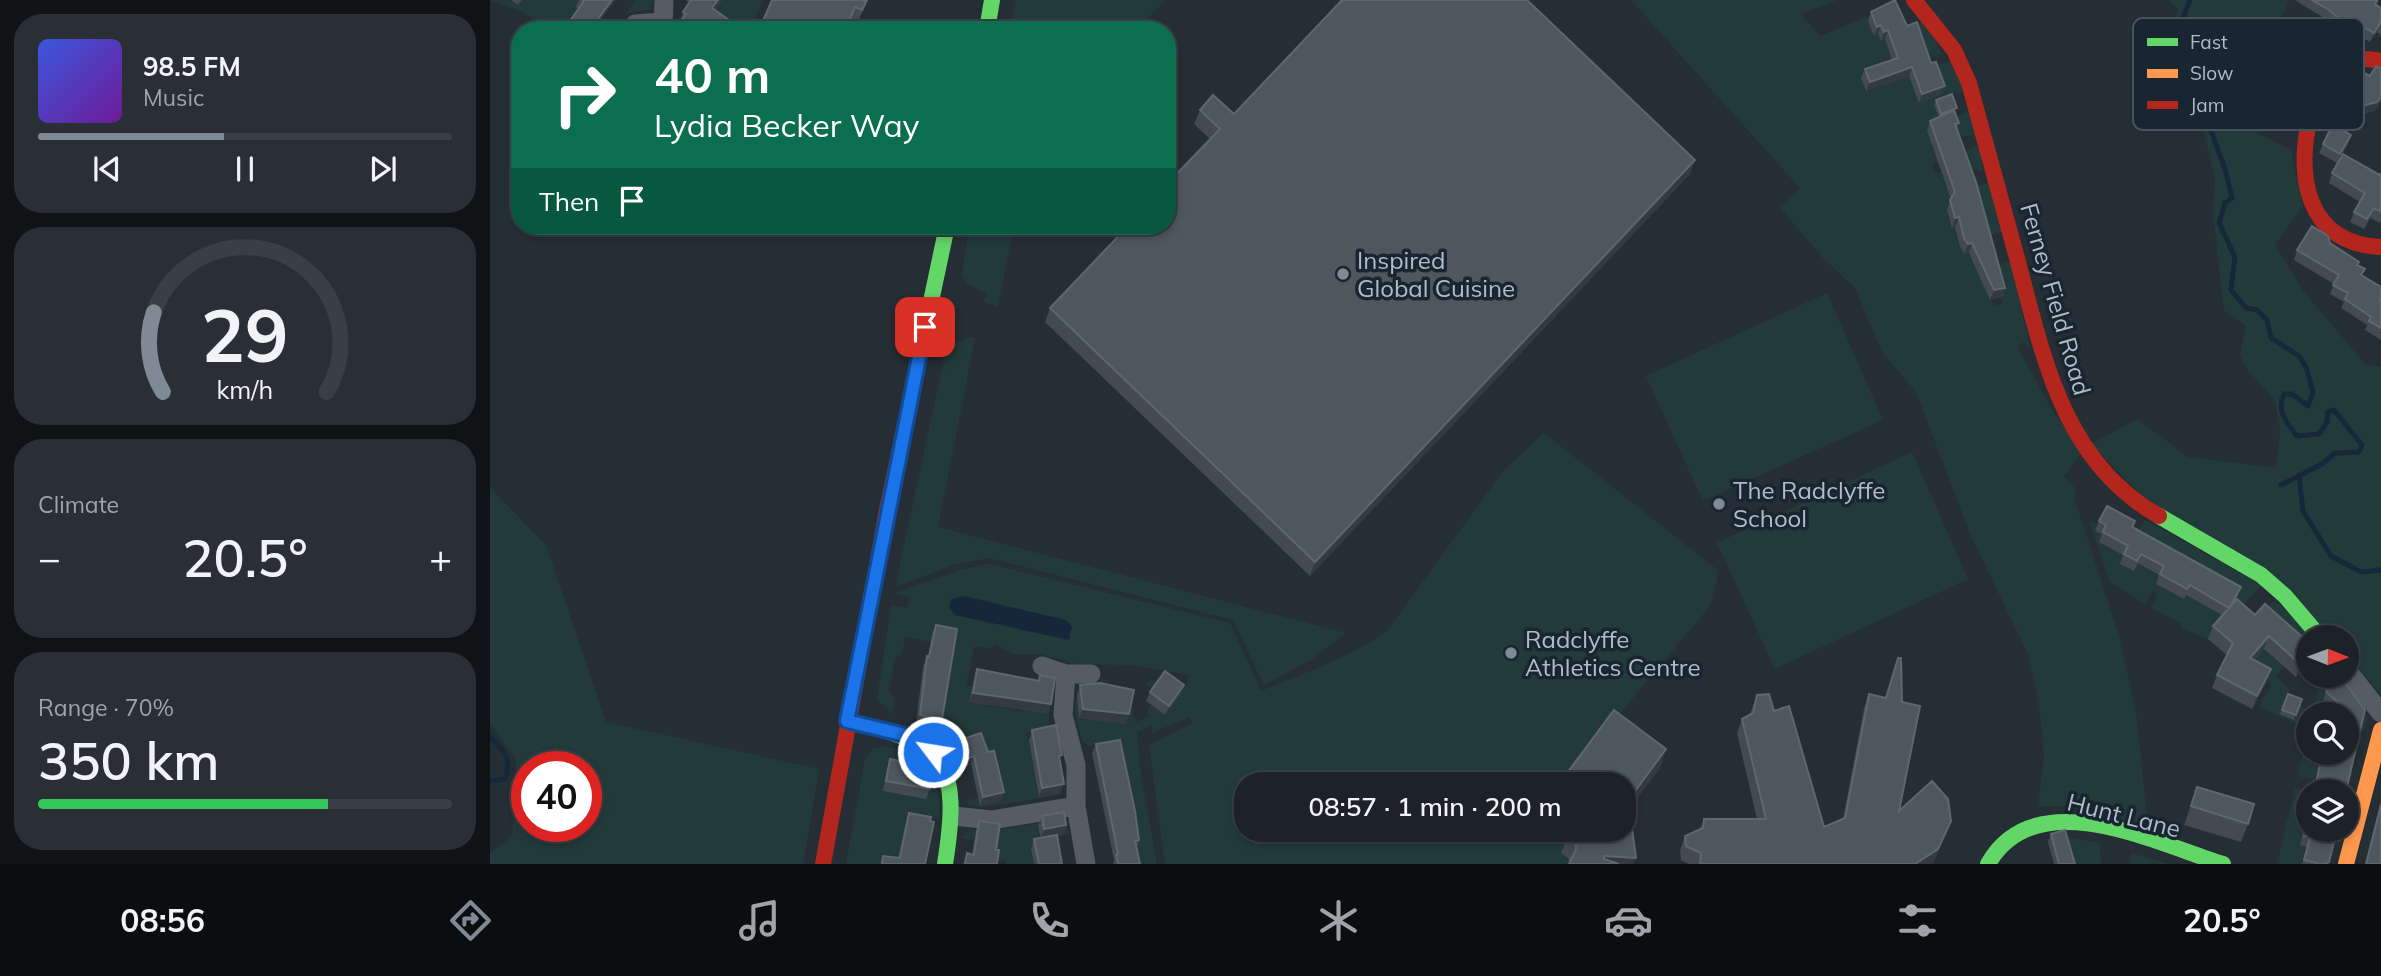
<!DOCTYPE html>
<meta charset="utf-8">
<style>
body{margin:0;font-family:Mulish,sans-serif;background:#292f34;color:#f1f3f6;height:100vh;display:flex;flex-direction:column;font-size:26px;white-space:nowrap}
*{box-sizing:border-box;margin:0}
p{font-size:23px;color:#a0a4a8}
.icon{flex:none;width:38px;height:38px;fill:none;stroke:currentColor;stroke-width:2;stroke-linecap:round;stroke-linejoin:round}
.map{position:relative;flex:1;overflow:hidden}
.panel{display:flex;flex-direction:column;gap:14px;padding:14px;background:#0f1316;width:490px}
.panel>*{flex:none}
.guide{position:absolute;left:21px;top:21px;width:665px;height:214px;border-radius:28px;box-shadow:0 4px 10px #0003,0 0 0 2px #3a3f45;background:#0b6e4f;color:#fff;overflow:hidden}
.needle{width:46px;rotate:91deg}
.tools{position:absolute;left:1806px;top:625px;display:grid;gap:14px}
.tools a{display:grid;place-items:center;width:63px;height:63px;border-radius:50%;background:#1c2228;box-shadow:0 4px 10px #0003,0 0 0 2px #3a3f45;font-size:35px}
.speed{position:absolute;left:21px;top:751px;display:flex;gap:14px;font-size:35px;font-weight:700;text-align:center}
.speed>*{display:grid;place-content:center;width:91px;height:91px;border-radius:50%;background:#1c2228;box-shadow:0 4px 10px #0003,0 0 0 2px #3a3f45;line-height:1}
.speed .limit{border:10px solid #d22;background:#fff;color:#111}
.pin{position:absolute;display:grid;place-items:center;width:60px;height:60px;color:#fff;margin:-30px;border-radius:14px;box-shadow:0 4px 10px #0006}
.me{position:absolute;width:77px;margin:-38px;rotate:301deg;stroke-linejoin:round;filter:drop-shadow(0 0 5px #0008)}
.turn{display:flex;align-items:center;gap:24px;height:147px;padding:0 28px;font-size:32px}
.turn .icon{width:91px;height:91px;stroke-width:2.5}
.turn b{display:block;font-size:49px;line-height:60px}
.then{display:flex;align-items:center;height:66px;padding:0 28px;background:#0003;gap:14px;font-size:26px}
.big{font-size:52px;font-weight:600;line-height:1.1}
.panel .tile{flex:1;display:flex;flex-direction:column;justify-content:center;gap:10px;min-width:0;padding:0 24px;border-radius:28px;background:#292f34}
.panel .dial{align-items:center;gap:0}
.dial svg{height:182px;overflow:visible;fill:none;stroke:#3a3f45;stroke-width:7;stroke-linecap:round;text-anchor:middle}
.dial text{fill:#f1f3f6;stroke:none}
.song{display:flex;align-items:center;gap:21px}
.cover{width:84px;height:84px;border-radius:10px;background:linear-gradient(135deg,hsl(230 70% 55%),hsl(280 70% 35%))}
.played{height:7px;border-radius:4px;background:linear-gradient(90deg,#7f8a94 45%,#3a3f45 45%)}
.keys{display:flex;justify-content:space-around;direction:ltr}
.heat{display:flex;justify-content:space-between;align-items:center;font-size:38px;direction:ltr}
.charge{height:10px;border-radius:5px;background:linear-gradient(90deg,#34c759 70%,#3a3f45 0)}
.trip{position:absolute;left:744px;top:772px;width:402px;height:70px;border-radius:28px;background:#1c2228;box-shadow:0 4px 10px #0003,0 0 0 2px #3a3f45;font-weight:600;line-height:70px;text-align:center}
.tabs{display:flex;height:112px;justify-content:space-around;align-items:center;background:#0b0e10;color:#a0a4a8}
.tabs .icon{width:49px;height:49px}
.tabs .active{color:#7f8a94}
.tabs b{font-size:32px;color:#f1f3f6}
main{display:flex;flex:1;min-height:0}
.map>svg:first-child{display:block}
</style>
<main>
<section class="panel">
<div class="tile">
<div class="song"><i class="cover"></i><div><b>98.5 FM</b><p>Music</p></div></div>
<div class="played"></div>
<div class="keys"><svg class="icon" aria-label="previous" viewBox="0 0 24 24"><path d="M18 5L8 12l10 7zM5 5v14"/></svg><svg class="icon" aria-label="pause" viewBox="0 0 24 24"><path d="M8 5v14M16 5v14"/></svg><svg class="icon" aria-label="next" viewBox="0 0 24 24"><path d="M6 5l10 7-10 7zM19 5v14"/></svg></div>
</div>
<div class="tile dial"><svg viewBox="0 0 100 80">
<path d="M14 69A42 42 0 1 1 86 69"/>
<path d="M14 69A42 42 0 0 1 10 34" stroke="#7f8a94"/>
<text x="50" y="56" font-size="32" font-weight="700">29</text>
<text x="50" y="72" font-size="11">km/h</text>
</svg></div>
<div class="tile"><p>Climate</p>
<div class="heat"><a>−</a><b class="big">20.5°</b><a>+</a></div>
</div>
<div class="tile"><p>Range · 70%</p><b class="big">350 km</b><div class="charge"></div></div>
</section>
<div class="map">
<svg width="1891" height="864" viewBox="0 0 1891 864">
<rect width="100%" height="100%" fill="#262e35"/>
<path fill="#233a3b" fill-rule="evenodd" d="M0,0H21L28,5L32,0H91L107,23L61,30L32,12Z
M145,0H163L160,9L136,14Z
M232,0H273L260,30H235L223,20L225,2Z
M526,0H675L647,30H520Z
M1141,0H1347L1311,14L1330,36L1399,8L1384,35L1436,21L1452,54L1372,78L1377,91L1462,60L1473,91L1459,96L1460,118L1480,111L1487,134L1475,137L1465,132L1442,147L1446,156L1467,153L1490,145L1493,172L1479,167L1469,154L1442,164L1445,173L1451,172L1460,196L1499,182L1513,232L1495,236L1470,225L1467,232L1474,254L1479,253L1481,261L1501,256L1484,262L1504,306L1512,303L1503,266L1521,261L1541,353L1534,342L1527,346L1564,414L1593,450L1574,477L1586,489L1584,497L1629,636L1646,712L1658,828L1584,806H1548L1554,755L1549,704L1538,654L1481,536L1426,392L1392,352L1365,288L1333,258L1290,208L1310,188Z
M1679,0H1800L1783,32L1754,59L1769,97L1767,133L1801,150L1813,206L1785,245L1814,292L1876,365L1891,366V694L1857,655V637H1841L1646,490L1601,444L1647,419L1698,457L1786,468L1790,431L1785,401L1757,369L1750,355L1756,326L1734,310L1723,214L1725,179L1708,107L1679,42L1688,9Z
M479,226H524L508,307L494,302L497,294L478,284L472,276Z
M1337,293L1393,420L1213,501L1156,376Z
M478,337L485,338L448,527L856,633L821,660L774,685L743,620L499,558L463,565L405,587L454,359L462,345Z
M1054,433L1229,571L1220,606L1118,728L1170,768L1134,816V784H756V830H1132L1137,864H675L659,745L703,723L699,717L662,733V725L647,732L650,769L667,864H644L619,742L599,746L592,741C588,724 580,705 590,689L600,693L587,695L590,720L603,719L611,679L618,680L616,691L642,708L645,722L659,717L658,709L661,705L675,715L664,691L656,685L661,680L697,685L699,675L642,665L587,664L549,654H523L505,644L501,648L484,647L476,685L482,687L480,702L507,707L506,710L508,707L533,712L535,701L563,688L558,728L537,733L551,783L546,784L549,797L568,780L575,778L570,795L494,807L480,806L476,801L488,798L511,801L469,734L449,743L426,726L448,729L441,642L415,637L412,654L405,658L399,691L405,699L401,716L398,709L387,700L401,605L417,608L420,598L405,593L470,570L500,564L740,623L771,691C814,673 859,658 897,631L1013,471Z
M1422,452L1478,579L1285,669L1227,543Z
M0,488L56,545L116,722L329,769L313,864H0V853L22,837L26,759L0,723ZM96,766V826H37V766Z
M1655,520L1772,585L1750,607L1747,606L1718,639L1690,628L1692,624L1661,608L1668,594L1662,591L1655,604L1620,582L1599,521L1646,535Z
M1785,600L1822,637L1779,654L1794,667L1786,677L1800,690L1796,699L1813,707L1810,725L1769,707L1781,685L1779,680L1762,668L1769,614Z
M1831,676H1844L1878,717L1874,731L1869,730L1837,684L1831,708L1848,714H1822Z
M1818,729V752L1832,753L1831,757L1837,759L1836,764L1828,763V767L1834,769L1833,774L1826,773L1824,780L1807,776Z
M397,747L409,749L406,771L425,790L424,796L436,798L431,775L433,762C447,780 450,796 449,819L424,815L417,855L409,854L407,864H356L375,758L384,748Z
M1805,788L1819,791L1815,801L1818,802L1815,826L1818,827L1812,864H1787Z
M570,820L577,824L579,834L551,838L541,849L544,864H516V861L500,858L486,831L484,840L470,838L480,830H507Z
M1575,837L1610,843L1611,864H1582Z
M1641,853L1680,864H1639Z"/>
<path fill="#152839" d="M474,596L576,620L582,627L579,640L465,615L459,607L461,599Z"/>
<g fill="none" stroke-linecap="round" stroke-linejoin="round">
<path stroke="#152839" stroke-width="5" d="M1700,0L1687,33L1696,72L1708,78L1723,94L1725,107L1721,131L1735,169L1742,198L1735,203L1729,223L1745,257L1741,290L1756,308L1767,310L1777,320L1781,338L1809,356L1816,367L1823,392L1818,406L1802,394H1794C1786,411 1797,423 1807,436L1829,434L1837,422L1838,412L1844,410L1872,445L1869,452L1845,453L1832,464L1791,485
M1809,475L1813,511L1841,556L1871,572L1891,570
M0,737C15,751 22,758 15,779L0,781"/>
<path stroke="#565c63" stroke-width="19" d="M145,24L171,22
M173,30L174,0
M1829,48L1844,66
M552,666L576,674H601
M1857,670L1891,713
M576,674L573,715L586,765V806L596,864
M464,816L502,820L586,806"/>
<path stroke="#63d668" stroke-width="16" d="M497,30L502,0
M426,372L457,226
M1669,516L1771,575L1795,596L1830,637
M357,721C457,743 471,763 455,864
M1498,864C1545,781 1665,843 1733,864"/>
<path stroke="#ff974d" stroke-width="16" d="M1856,864L1891,730"/>
<path stroke="#b3261e" stroke-width="16" d="M1424,0L1464,50L1479,83C1495,141 1511,200 1527,258C1553,356 1573,462 1669,516
M1891,61C1876,58 1857,56 1845,66C1831,78 1825,97 1821,114C1805,173 1815,244 1891,247
M333,864L397,510L426,372"/>
</g>
<path fill="#434a52" d="M21,0H32L28,5Z
M89,0H125L104,29L106,30H75L77,25L88,9L86,7Z
M195,0H232L225,10L239,20L235,30H187L193,12L199,3Z
M378,0L367,24L360,20L269,30Z
M1807,0H1885L1886,5L1891,8V36L1887,32L1880,42L1863,32L1858,40L1847,32L1848,29L1836,19L1806,1Z
M1381,12L1417,26L1452,94L1429,103L1419,76L1376,91L1371,78L1375,69L1402,60L1395,39L1391,41L1388,34L1384,36L1378,21Z
M1774,50L1802,67L1798,77L1782,84L1771,59Z
M1891,69V102L1884,111L1868,115L1853,107L1857,97L1868,83Z
M1780,89L1804,115L1787,122L1777,98Z
M1446,100L1465,113L1469,123L1467,128L1515,288L1512,297L1500,300L1479,253L1474,254L1470,247L1465,227L1462,228L1457,210L1461,199L1437,131L1440,121L1449,117L1444,105Z
M710,110L744,114L1205,160L1200,174L820,576L555,322L560,308L720,139L704,124Z
M1861,135L1858,144L1847,163L1829,153L1833,144Z
M1842,173L1890,175L1891,173V220L1890,223L1880,218L1874,229L1860,222L1864,212L1870,202L1839,183Z
M1840,243L1869,262L1868,265L1875,269L1872,275L1891,287V340L1875,330L1877,325L1851,308L1854,302L1840,294L1844,284L1804,260L1807,250Z
M1609,521L1642,527L1751,587L1745,601L1818,663L1806,677L1774,649L1765,660L1781,669L1776,682L1762,709L1722,688L1727,675L1737,655L1718,639L1723,626L1732,615L1696,595L1694,599L1666,584L1669,575L1648,563L1644,571L1630,564L1633,555L1609,542L1612,534L1605,531Z
M446,625L452,719L448,729L426,724L433,666L437,656L438,657L442,634Z
M1408,658L1409,811L1455,835L1443,863L1441,864H1199L1191,860L1190,850L1195,836L1210,829L1214,819H1267L1247,733L1252,719L1260,714L1267,695L1284,711L1334,827L1353,819L1374,708L1379,694L1395,698Z
M487,669L548,681L550,675L557,713L479,702L484,679Z
M1840,676L1851,677L1875,710L1856,791H1823L1832,752H1857V714H1841L1843,710L1833,701Z
M590,685L636,724L589,718L587,695Z
M660,692L691,694L675,715L656,701Z
M1798,694L1812,699L1804,720L1790,714Z
M1124,710L1176,749L1170,768L1138,810L1140,813L1146,858L1143,864H1079V859L1071,853L1078,835L1082,830H1134V784H1069Z
M542,730L570,762V793L549,797L539,740Z
M467,741L498,752L514,792L511,801L490,806L481,764L473,767L464,750Z
M606,744L649,840L647,847L650,864H623L624,860L602,753Z
M400,759L440,789L436,799L393,791L397,769Z
M1707,787L1758,824L1751,842L1694,825Z
M1891,800V864H1875Z
M1818,811V830L1838,864H1812L1817,847L1810,845Z
M419,813L435,864H390L393,856L408,858L416,822Z
M552,816L573,835L567,836L572,864H544L541,849L544,839L551,838L548,826Z
M489,821L506,850L507,864H473L477,853L482,854L486,831Z
M1561,834L1585,864H1564L1558,842Z"/>
<path fill="#333a41" d="M122,0H125L103,30L102,27Z
M228,0H232L219,17L222,8Z
M1890,23L1887,32L1880,42L1884,33Z
M1391,25L1388,34L1384,36L1387,27Z
M1398,30L1395,39L1391,41L1394,32Z
M1422,67L1419,76L1376,91L1380,82Z
M1802,67L1798,77L1782,84L1785,75Z
M1455,86L1452,94L1429,103L1432,94Z
M1891,97V102L1884,111L1868,115L1872,106Z
M1807,106L1804,115L1787,122L1791,113Z
M1467,108L1465,113L1449,118L1451,114Z
M1861,135L1858,144L1847,163L1850,154Z
M1205,160L1200,174L820,576L825,562Z
M1469,217L1465,227L1462,228L1465,218Z
M1482,243L1479,253L1474,254L1478,244Z
M1515,288L1512,297L1500,300L1504,290Z
M1779,636L1774,649L1756,671L1760,658Z
M1818,655V663L1806,677L1810,664Z
M1781,669L1776,682L1762,709L1767,696Z
M694,685L691,694L675,715L679,706Z
M483,693L561,704L557,713L479,702Z
M593,709L639,714L636,724L589,718Z
M1176,749L1170,768L1134,816L1135,805Z
M484,756L481,764L473,767L476,759Z
M574,784L570,793L549,797L552,788Z
M514,792L511,801L490,806L493,797Z
M1461,821L1443,863L1441,864H1425Z
M576,825L573,835L551,839L554,829Z
M1114,856L1146,858L1143,864H1111Z"/>
<path fill="#4f575e" stroke="#5e666f" stroke-width="2" d="M92,0H122L102,27L106,30H84L77,25L94,1Z
M201,0H228L222,8L239,20L232,30H200L190,22L196,14L193,12Z
M282,0H377L372,10L365,7L355,30H269Z
M852,0H1037L1205,160L825,562L560,308L638,226H677V184L730,129L710,110L723,95L744,114Z
M1405,0L1417,26L1427,22L1441,63L1446,62L1455,86L1432,94L1422,67L1380,82L1375,69L1408,58L1398,30L1394,32L1391,25L1387,27L1381,12Z
M1822,0H1885L1887,1L1885,4L1891,8V24L1890,23L1884,33L1866,23L1862,31L1850,23L1852,21L1839,10Z
M1886,66L1891,69V97L1887,102L1872,106L1857,97L1866,81L1868,83L1874,73L1880,76Z
M1462,94L1467,108L1451,114L1446,100Z
M1464,110L1469,123L1465,124L1486,182L1515,288L1504,290L1482,243L1478,244L1474,238L1469,217L1465,218L1460,200L1465,192L1440,121Z
M1843,124L1861,135L1850,154L1833,144Z
M1853,154L1890,175L1891,173V212L1884,208L1877,219L1864,212L1875,193L1842,173Z
M1822,226L1838,236L1840,243L1869,262L1867,265L1875,269L1871,275L1891,287V298L1890,300L1891,301V328L1879,321L1881,317L1855,299L1858,293L1843,285L1849,275L1807,250Z
M1617,506L1645,521L1642,527L1751,587L1739,608L1700,585L1697,589L1670,574L1674,566L1651,554L1647,561L1634,554L1638,546L1613,532L1616,525L1609,521Z
M1747,599L1765,615L1775,604L1818,642V655L1810,664L1779,636L1760,658L1781,669L1767,696L1727,675L1743,643L1723,626Z
M446,625L467,629L452,719L430,715L437,656L439,657Z
M1408,658H1411L1412,702L1430,706L1409,811L1442,781L1458,799L1461,821L1448,849L1425,864H1210L1211,853L1196,846L1195,836L1213,828L1214,819H1276L1252,719L1263,713L1267,695L1279,694L1284,711L1299,706L1334,827L1355,818L1379,694L1396,698Z
M487,669L549,681L550,675L565,678L561,704L483,693Z
M675,671L694,685L679,706L660,692Z
M1840,676L1851,677L1875,710L1856,791H1824L1833,752H1857V714H1843L1845,705L1849,708L1851,705L1836,692Z
M610,683L644,690L639,714L593,709L590,685Z
M1798,694L1812,699L1806,715L1792,710Z
M1124,710L1176,749L1135,805L1140,813L1146,858L1114,856V859L1129,864H1079L1086,849L1085,840L1078,835L1082,830H1134V784H1069Z
M566,725L572,755L569,756L574,784L552,788L542,730Z
M491,733L498,752L504,751L514,792L493,797L484,756L476,759L467,741Z
M630,740L645,811L649,840L645,841L650,864H628L626,855L628,854L606,744Z
M400,759L444,768L440,789L396,781Z
M1707,787L1764,804L1758,824L1701,806Z
M1891,805V864H1876Z
M574,812L576,825L554,829L552,816Z
M419,813L441,817L440,821L444,822L435,864H392L393,856L410,858Z
M1818,816V830H1847L1839,862L1835,864H1830L1814,860L1820,837L1814,836Z
M489,821L510,824L506,850H509L507,864H475L477,853L484,855Z
M1575,830L1585,864H1569L1561,834Z
M567,835L572,864H549L544,839Z"/>
<g fill="none" stroke-linecap="round" stroke-linejoin="round">
<g stroke="#114b97" stroke-width="18">
<path id="route" d="M435,327L357,721L419,736L443,752"/>
</g>
<use href="#route" stroke="#1a73e8" stroke-width="12"/>
</g>
<g fill="#7f8a94" stroke="#192530" stroke-width="2.5">
<circle cx="853" cy="274" r="7"/>
<circle cx="1229" cy="504" r="7"/>
<circle cx="1021" cy="653" r="7"/>
</g>
<g text-anchor="middle" dominant-baseline="central" stroke-width="7" stroke-linejoin="round" paint-order="stroke">
<g font-size="24" fill="#afbbc7" stroke="#192530" text-anchor="start">
<text x="867" y="260">Inspired<tspan x="867" dy="28">Global Cuisine</tspan></text>
<text x="1243" y="490">The Radclyffe<tspan x="1243" dy="28">School</tspan></text>
<text x="1035" y="639">Radclyffe<tspan x="1035" dy="28">Athletics Centre</tspan></text>
</g>
<g font-size="24" fill="#afbbc7" stroke="#192530">
<text transform="translate(1566 299) rotate(74)">Ferney Field Road</text>
<text transform="translate(1634 815) rotate(14)">Hunt Lane</text>
</g>
</g>
<rect x="1643" y="18" width="231" height="112" rx="10" fill="#192530" stroke="#46525d" stroke-width="2"/>
<rect x="1657" y="38" width="31" height="8" fill="#63d668"/>
<rect x="1657" y="69" width="31" height="9" fill="#ff974d"/>
<rect x="1657" y="101" width="31" height="8" fill="#b3261e"/>
<g font-size="19" fill="#afbbc7">
<text x="1700" y="49">Fast</text>
<text x="1700" y="80">Slow</text>
<text x="1700" y="112">Jam</text>
</g>
</svg>
<div class="tools">
<a><svg class="needle" viewBox="-14 -14 28 28"><path d="M0-13l5 13h-10z" fill="#e53935"/><path d="M0 13l5-13h-10z" fill="#a0a4a8"/></svg></a>
<a><svg class="icon" aria-label="search" viewBox="0 0 24 24"><circle cx="10" cy="10" r="6"/><path d="M15 15l6 6"/></svg></a>
<a><svg class="icon" aria-label="layers" viewBox="0 0 24 24"><path d="M12 4l9 5-9 5-9-5zM3 14l9 5 9-5"/></svg></a>
</div>
<div class="speed"><div class="limit">40</div></div>
<div class="pin" style="left:435px;top:327px;background:#d93025"><svg class="icon" aria-label="arrive" viewBox="0 0 24 24"><path d="M6 21V4h12l-3 4 3 4H6"/></svg></div>
<svg class="me" style="left:443px;top:752px" viewBox="-20 -20 40 40"><circle r="17" fill="#1a73e8" stroke="#fff" stroke-width="3"/><path d="M0-11L8 9 0 5-8 9z" fill="#fff"/></svg>
<div class="trip">08:57 · 1 min · 200 m</div>
<div class="guide">
<div class="turn"><svg class="icon" aria-label="right" viewBox="0 0 24 24"><path d="M7 20v-9h11M14 6l5 5-5 5"/></svg><div><b>40 m</b>Lydia Becker Way</div></div>
<div class="then">Then<svg class="icon" aria-label="arrive" viewBox="0 0 24 24"><path d="M6 21V4h12l-3 4 3 4H6"/></svg></div>
</div>
</div>
</main>
<nav class="tabs">
<b>08:56</b>
<svg class="icon active" aria-label="directions" viewBox="0 0 24 24"><path d="M12 3l9 9-9 9-9-9zM9 14v-3h6M13 9l2 2-2 2"/></svg>
<svg class="icon" aria-label="music" viewBox="0 0 24 24"><path d="M9 18V5l10-2v13"/><circle cx="6" cy="18" r="3"/><circle cx="16" cy="16" r="3"/></svg>
<svg class="icon" aria-label="phone" viewBox="0 0 24 24"><path d="M5 4h4l2 5-3 2q2 4 5 5l2-3 5 2v4C11 20 4 13 5 4z"/></svg>
<svg class="icon" aria-label="climate" viewBox="0 0 24 24"><path d="M12 3v18M4 7l16 10M4 17L20 7"/></svg>
<svg class="icon" aria-label="car" viewBox="0 0 24 24"><path d="M5 17H2v-5l4-1 3-4h7l3 4 3 1v5h-3M9 17h6M6 11h13"/><circle cx="7" cy="17" r="2"/><circle cx="17" cy="17" r="2"/></svg>
<svg class="icon" aria-label="filters" viewBox="0 0 24 24"><path d="M4 7h16M4 17h16"/><circle cx="9" cy="7" r="2"/><circle cx="15" cy="17" r="2"/></svg>
<b>20.5°</b>
</nav>
